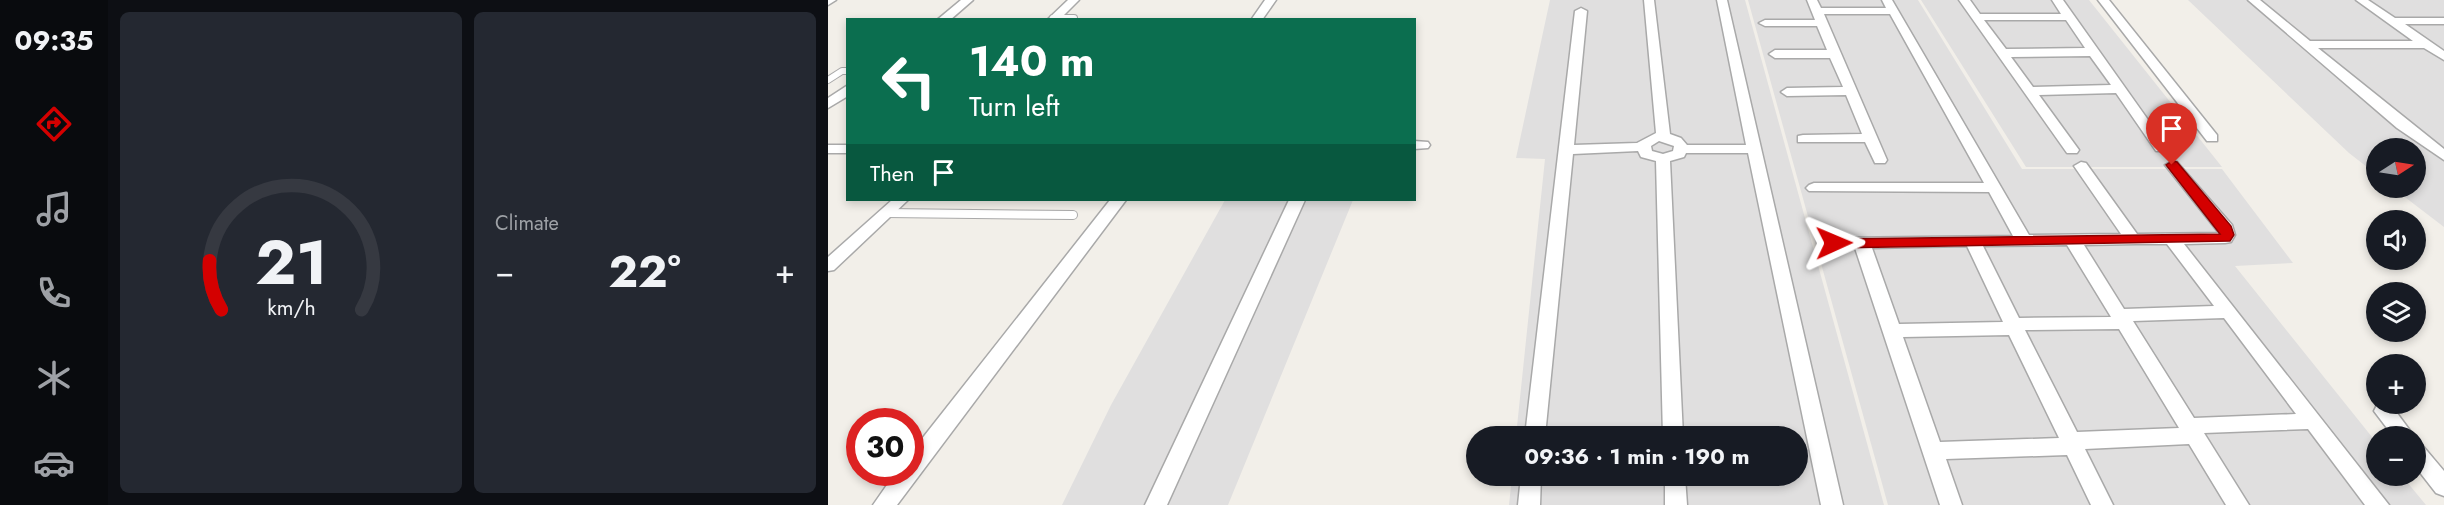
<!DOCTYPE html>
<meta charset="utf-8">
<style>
body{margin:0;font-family:Jost,sans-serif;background:#242831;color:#f1f3f6;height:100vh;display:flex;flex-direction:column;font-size:22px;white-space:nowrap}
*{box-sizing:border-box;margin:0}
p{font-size:20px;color:#9ea1a6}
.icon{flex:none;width:33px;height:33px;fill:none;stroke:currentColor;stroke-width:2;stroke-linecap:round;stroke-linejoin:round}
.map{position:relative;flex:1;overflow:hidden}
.sheet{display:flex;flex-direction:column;gap:12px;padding:12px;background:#0d0f14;width:720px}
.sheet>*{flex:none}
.hud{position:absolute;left:18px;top:18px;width:570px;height:183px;border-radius:0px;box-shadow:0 3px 9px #0003;background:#0b6e4f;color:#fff;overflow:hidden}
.needle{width:39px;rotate:78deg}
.tools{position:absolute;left:1538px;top:138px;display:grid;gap:12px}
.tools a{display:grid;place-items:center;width:60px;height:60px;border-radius:50%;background:#171b24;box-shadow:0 3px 9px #0003;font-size:30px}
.speed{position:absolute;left:18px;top:408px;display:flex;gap:12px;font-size:30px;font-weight:700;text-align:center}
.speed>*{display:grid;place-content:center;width:78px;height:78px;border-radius:50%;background:#171b24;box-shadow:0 3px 9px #0003;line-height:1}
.speed .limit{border:9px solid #d22;background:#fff;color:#111}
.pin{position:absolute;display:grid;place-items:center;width:51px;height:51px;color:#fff;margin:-62px -26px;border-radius:50% 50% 50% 0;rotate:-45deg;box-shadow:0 0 6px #0007}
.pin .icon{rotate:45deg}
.me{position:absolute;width:66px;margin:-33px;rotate:89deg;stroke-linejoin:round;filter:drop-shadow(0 0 4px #0008)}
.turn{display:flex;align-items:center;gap:21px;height:126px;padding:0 24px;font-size:27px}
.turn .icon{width:78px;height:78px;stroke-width:2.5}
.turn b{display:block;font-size:42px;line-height:51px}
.then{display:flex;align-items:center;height:57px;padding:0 24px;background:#0003;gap:12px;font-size:22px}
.big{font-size:45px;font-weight:700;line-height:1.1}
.sheet .tile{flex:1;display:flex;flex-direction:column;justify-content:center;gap:9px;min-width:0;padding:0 21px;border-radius:9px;background:#242831}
.sheet .dial{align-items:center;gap:0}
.dial svg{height:156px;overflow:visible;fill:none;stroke:#363941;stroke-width:7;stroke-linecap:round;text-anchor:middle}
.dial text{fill:#f1f3f6;stroke:none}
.heat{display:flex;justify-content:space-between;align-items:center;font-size:33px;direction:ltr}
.sheet .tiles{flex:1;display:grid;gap:12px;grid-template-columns:repeat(2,1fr)}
.trip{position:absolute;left:638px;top:426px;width:342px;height:60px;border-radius:30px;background:#171b24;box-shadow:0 3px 9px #0003;font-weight:700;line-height:60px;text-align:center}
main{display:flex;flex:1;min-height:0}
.tab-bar{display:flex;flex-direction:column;width:108px;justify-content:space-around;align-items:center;background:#090b0e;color:#9ea1a6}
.tab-bar .icon{width:42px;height:42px}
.tab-bar .on{color:#d40000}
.tab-bar b{font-size:27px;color:#f1f3f6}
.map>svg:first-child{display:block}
</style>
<main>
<nav class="tab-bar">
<b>09:35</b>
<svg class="icon on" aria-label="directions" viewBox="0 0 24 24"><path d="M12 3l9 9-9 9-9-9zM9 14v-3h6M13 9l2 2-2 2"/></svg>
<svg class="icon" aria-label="music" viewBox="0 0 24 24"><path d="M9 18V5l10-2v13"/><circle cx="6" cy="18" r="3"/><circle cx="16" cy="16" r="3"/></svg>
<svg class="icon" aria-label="phone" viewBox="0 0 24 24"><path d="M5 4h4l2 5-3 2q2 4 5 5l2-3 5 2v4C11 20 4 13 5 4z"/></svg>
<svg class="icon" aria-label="climate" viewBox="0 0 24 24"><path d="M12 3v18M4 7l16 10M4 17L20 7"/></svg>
<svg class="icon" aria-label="car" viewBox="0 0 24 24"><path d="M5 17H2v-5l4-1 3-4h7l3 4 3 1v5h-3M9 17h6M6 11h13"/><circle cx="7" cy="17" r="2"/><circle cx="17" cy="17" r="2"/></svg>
</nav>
<section class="sheet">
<div class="tiles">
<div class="tile dial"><svg viewBox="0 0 100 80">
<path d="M14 69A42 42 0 1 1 86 69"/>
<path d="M14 69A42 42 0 0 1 8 44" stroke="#d40000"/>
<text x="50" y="56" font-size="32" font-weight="700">21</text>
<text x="50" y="72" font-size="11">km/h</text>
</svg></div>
<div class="tile"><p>Climate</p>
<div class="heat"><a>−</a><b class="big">22°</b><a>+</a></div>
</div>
</div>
</section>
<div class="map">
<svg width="1616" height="505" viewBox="0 0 1616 505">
<rect width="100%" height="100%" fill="#f2efe9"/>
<path fill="#e0dfdf" d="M722,0H917L1056,505H681L684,476H969V436H688L717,159L688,158Z
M920,0H1090L1194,169H1394L1465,263L1407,266L1548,442V476H1574L1598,505H1060Z
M1093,0H1261L1394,167H1198Z
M1360,0H1616V227L1565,188H1587V148H1548V174L1521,153Z
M397,200H525L400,505H234L283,405Z"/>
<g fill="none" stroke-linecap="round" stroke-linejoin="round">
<g stroke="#a9a9a9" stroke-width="8">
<path id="lane-far1" d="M225,18H246
M0,80L14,71H20"/>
</g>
<g stroke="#a9a9a9" stroke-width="10">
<path id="lane" d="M58,213L245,215"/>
</g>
<g stroke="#a9a9a9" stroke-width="3">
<path id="street" d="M0,0H8L0,5Z
M133,0H145L122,20H109Z
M240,0H251L231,20H219Z
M437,0H448L434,20H423Z
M816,0H826L842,134L853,138L859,145H918L889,0H899L1015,505H993L920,153H858L856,157L842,161L855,436H835L828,161L813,157L810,151L745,154L717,436H697L747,11L753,8L759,11L746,145L809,143L828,133ZM831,141L846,146L845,151L835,154L824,151L823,146Z
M979,0H989L993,8H1058L1054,0H1064L1201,235L1293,234L1246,166L1253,162L1258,163L1309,234L1391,233L1337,165L1344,161L1349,162L1404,225L1407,235L1403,242L1397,243L1356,244L1561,505H1537L1480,429L1376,433L1421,505H1398L1361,444L1257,449L1285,505H1263L1239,455L1118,459L1134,505H1112L1027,248H1006L998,243L1006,238L1185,236L1161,192L981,191L978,188L981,185L986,183H1156L1062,14H996L1059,160L1057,163H1047L1037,142H970V136L975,135L1034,134L1018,95L959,96L953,92L959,88L1015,87L1002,58H947L941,54L947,50H999L989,26H937L931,23L937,20H987ZM1308,244H1339L1386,306L1296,309L1256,245ZM1239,245L1283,317L1191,318L1155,246ZM1139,246L1175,322L1071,324L1044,248ZM1396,318L1468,414L1366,418L1305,321ZM1291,329L1351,428L1249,432L1197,330ZM1181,335L1231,438L1112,442L1075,337Z
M1131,0H1142L1152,14H1233L1224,0H1235L1340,148L1338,151H1328L1288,93L1211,95L1251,150L1249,153H1239ZM1156,20H1238L1257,48L1178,49ZM1262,56L1283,85L1205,87L1183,57Z
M1270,0H1281L1389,135V141H1379Z
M1420,0H1432L1482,41H1585L1528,0H1540L1567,18H1616V24H1577L1616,51V60L1596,48H1490L1616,149V160L1569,128Z
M20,85V96L0,108V98Z
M586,141L600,142L602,145L600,148L586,149Z
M0,145H20V153H0Z
M64,200H80L6,270L0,271V257Z
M282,200H298L69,505H45L68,472H82V454Z
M461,200H477L339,505H317Z
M1557,404L1563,405L1586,436H1565L1546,411L1549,405Z
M1587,443L1594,445L1616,471V496L1608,493L1587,466Z
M693,476H713L712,505H690Z
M837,476H857L859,505H837Z"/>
</g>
<use href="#lane-far1" stroke="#fff" stroke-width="6"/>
<use href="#lane" stroke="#fff" stroke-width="8"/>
<use href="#street" fill="#fff" fill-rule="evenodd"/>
</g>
<path fill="#d40000" stroke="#8a0000" stroke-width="1.5" d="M1344,161L1349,162L1403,226L1406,235L1402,241L1006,248L999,243L1006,239L1392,234L1338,165Z"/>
</svg>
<div class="tools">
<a><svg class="needle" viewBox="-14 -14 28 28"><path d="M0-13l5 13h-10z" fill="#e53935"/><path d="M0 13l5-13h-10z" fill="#9ea1a6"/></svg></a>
<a><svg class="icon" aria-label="sound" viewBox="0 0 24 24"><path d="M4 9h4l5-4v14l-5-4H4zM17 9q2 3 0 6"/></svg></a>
<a><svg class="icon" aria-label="layers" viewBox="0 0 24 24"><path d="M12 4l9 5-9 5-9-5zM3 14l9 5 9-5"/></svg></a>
<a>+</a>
<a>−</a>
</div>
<div class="speed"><div class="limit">30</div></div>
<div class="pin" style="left:1344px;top:165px;background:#d93025"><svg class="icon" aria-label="arrive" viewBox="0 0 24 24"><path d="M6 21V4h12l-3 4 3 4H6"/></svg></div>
<svg class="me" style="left:1006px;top:243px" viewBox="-20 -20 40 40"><path d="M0-17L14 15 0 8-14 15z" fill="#d40000" stroke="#fff" stroke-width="4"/></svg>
<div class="trip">09:36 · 1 min · 190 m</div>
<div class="hud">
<div class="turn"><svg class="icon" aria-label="left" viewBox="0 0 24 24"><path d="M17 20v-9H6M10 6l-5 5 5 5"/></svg><div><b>140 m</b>Turn left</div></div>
<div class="then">Then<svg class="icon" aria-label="arrive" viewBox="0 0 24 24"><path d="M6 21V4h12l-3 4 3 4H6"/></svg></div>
</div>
</div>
</main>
